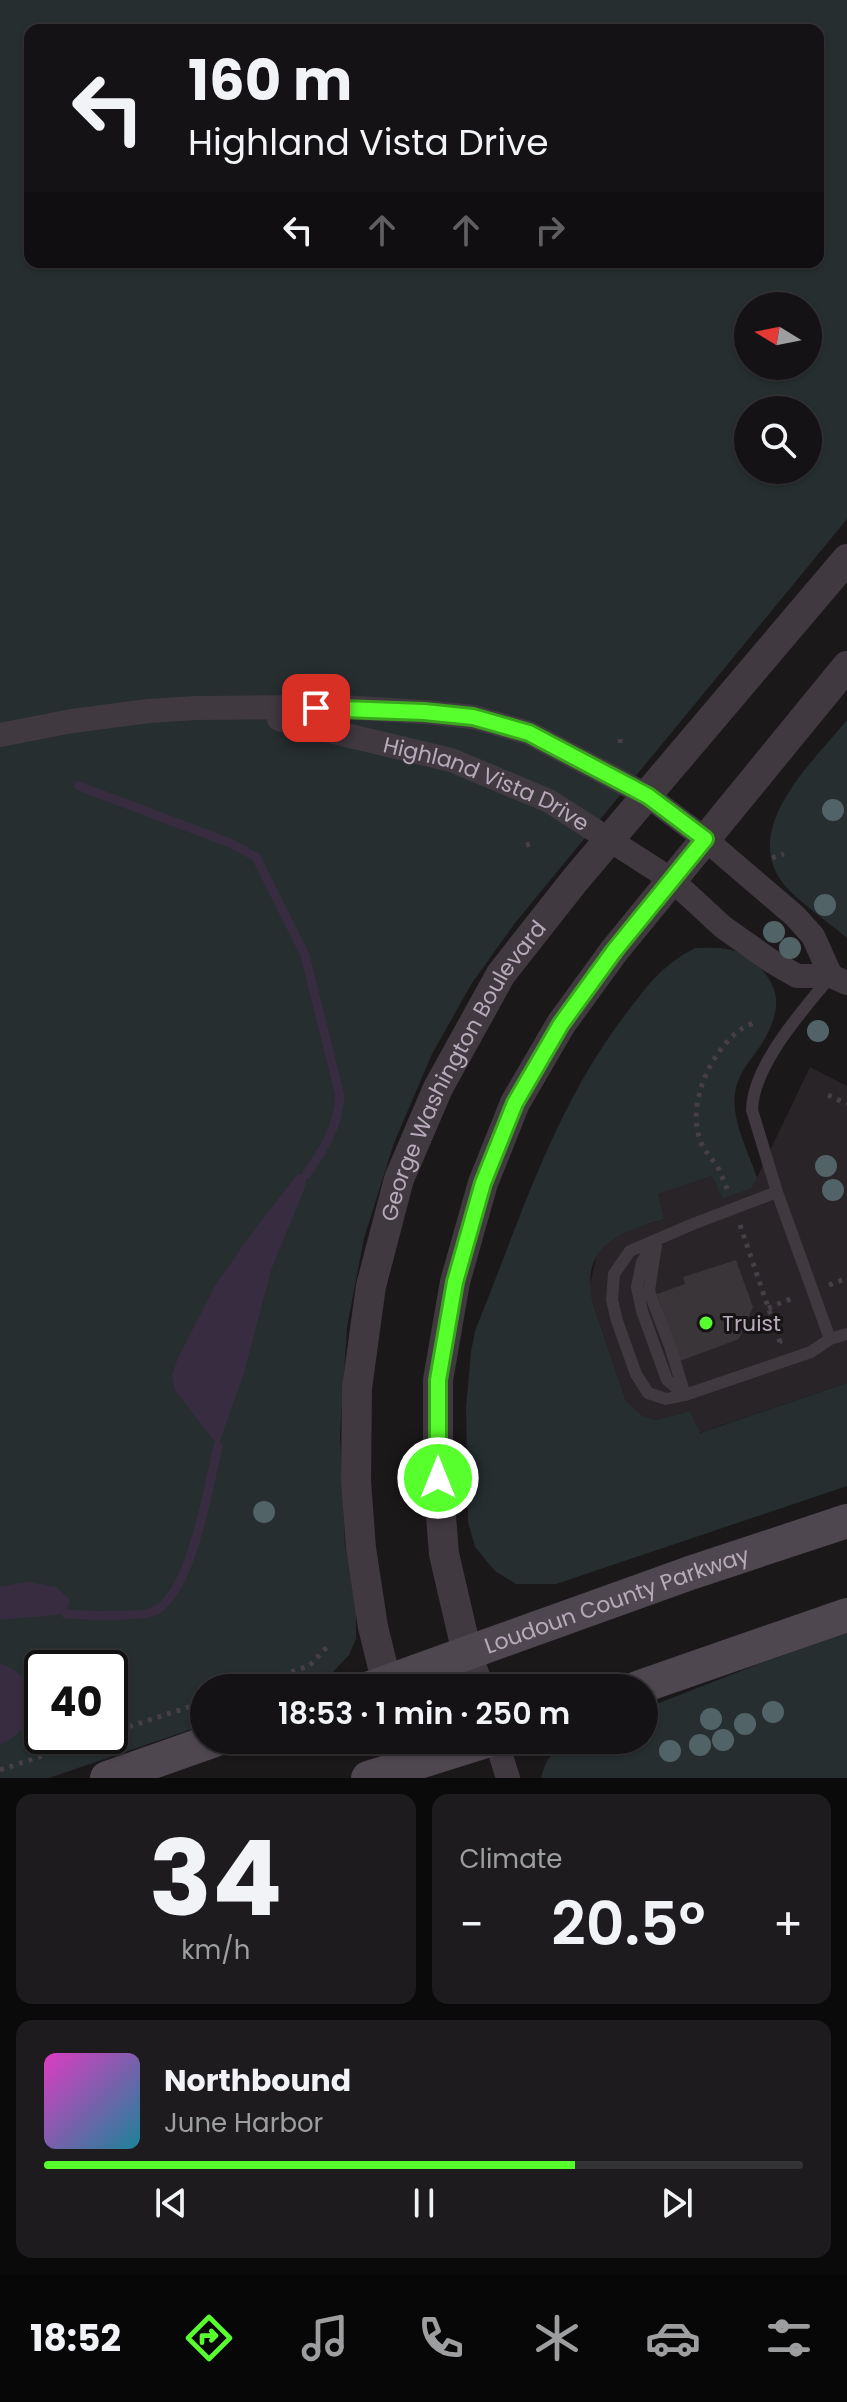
<!DOCTYPE html>
<meta charset="utf-8">
<style>
body{margin:0;font-family:Poppins,sans-serif;background:#1d1b1d;color:#f1f3f6;height:100vh;display:flex;flex-direction:column;font-size:30px;white-space:nowrap}
*{box-sizing:border-box;margin:0}
p{font-size:26px;color:#9d9ea0}
.icon{flex:none;width:44px;height:44px;fill:none;stroke:currentColor;stroke-width:2;stroke-linecap:round;stroke-linejoin:round}
.map{position:relative;height:1778px;overflow:hidden}
.side{display:flex;flex-direction:column;gap:16px;padding:16px;background:#0b0a0b;flex:1}
.side>*{flex:none}
.hud{position:absolute;left:24px;top:24px;width:800px;height:244px;border-radius:16px;box-shadow:0 2px 6px #0004,0 0 0 2px #333234;background:#141214;color:#f1f3f6;overflow:hidden}
.needle{width:52px;rotate:280deg}
.fabs{position:absolute;left:734px;top:292px;display:grid;gap:16px}
.fabs a{display:grid;place-items:center;width:88px;height:88px;border-radius:50%;background:#141214;box-shadow:0 2px 6px #0004,0 0 0 2px #333234;font-size:40px}
.speed{position:absolute;left:24px;top:1650px;display:flex;gap:16px;font-size:40px;font-weight:700;text-align:center}
.speed>*{display:grid;place-content:center;width:104px;height:104px;border-radius:50%;background:#141214;box-shadow:0 2px 6px #0004,0 0 0 2px #333234;line-height:1}
.speed .limit{border:4px solid #111;border-radius:12px;background:#fff;color:#111}
.pin{position:absolute;display:grid;place-items:center;width:68px;height:68px;color:#fff;margin:-34px;border-radius:16px;box-shadow:0 4px 12px #0006}
.me{position:absolute;width:88px;margin:-44px;rotate:0deg;stroke-linejoin:round;filter:drop-shadow(0 0 6px #0008)}
.turn{display:flex;align-items:center;gap:28px;height:168px;padding:0 32px;font-size:36px}
.turn .icon{width:104px;height:104px;stroke-width:2.5}
.turn b{display:block;font-size:56px;line-height:68px}
.lanes{display:flex;align-items:center;height:76px;padding:0 32px;background:#0003;justify-content:center;gap:40px;direction:ltr}
.lanes .off{opacity:.35}
.big{font-size:60px;font-weight:600;line-height:1.1}
.side .tile{flex:1;display:flex;flex-direction:column;justify-content:center;gap:12px;min-width:0;padding:0 28px;border-radius:16px;background:#1d1b1d}
.side .dial{align-items:center;gap:0}
.dial b{font-size:104px;line-height:1}
.song{display:flex;align-items:center;gap:24px}
.cover{width:96px;height:96px;border-radius:12px;background:linear-gradient(135deg,hsl(310 70% 55%),hsl(190 70% 35%))}
.played{height:8px;border-radius:4px;background:linear-gradient(90deg,#57ff2c 70%,#333234 70%)}
.keys{display:flex;justify-content:space-around;direction:ltr}
.heat{display:flex;justify-content:space-between;align-items:center;font-size:44px;direction:ltr}
.side .tiles{flex:1;display:grid;gap:16px;grid-template-columns:1fr 1fr}
.tile:last-child{grid-column:span 2}
.trip{position:absolute;left:190px;top:1674px;width:468px;height:80px;border-radius:40px;background:#141214;box-shadow:0 2px 6px #0004,0 0 0 2px #333234;font-weight:600;line-height:80px;text-align:center}
.dock{display:flex;height:128px;justify-content:space-around;align-items:center;background:#080708;color:#9d9ea0}
.dock .icon{width:56px;height:56px}
.dock .current{color:#57ff2c}
.dock b{font-size:36px;color:#f1f3f6}
.map>svg:first-child{display:block}
</style>
<div class="map">
<svg width="847" height="1778" viewBox="0 0 847 1778">
<rect width="100%" height="100%" fill="#1b181a"/>
<path fill="#282427" d="M810,1067L847,1086V1383L699,1433L690,1411L656,1420L643,1416L626,1401L593,1304L589,1288L597,1255L609,1240L630,1229L664,1219L657,1194L712,1176L752,1188Z"/>
<path fill="#262e30" fill-rule="evenodd" d="M0,0H847V519L515,923L472,983L432,1054L394,1143L364,1238L347,1327L340,1434L345,1545L356,1611V1639L349,1655L328,1677L308,1688H204V1725L49,1778H0ZM30,30H818V262H30ZM748,306H808V366H748ZM748,410H808V470H748ZM42,1668H110V1736H42Z
M847,720V938C828,922 806,907 789,890C734,833 812,763 847,720Z
M695,948C705,948 717,947 727,949C747,952 770,972 775,993C779,1009 772,1026 764,1040C755,1056 740,1069 736,1088C729,1117 748,1150 757,1178L752,1188L723,1198L712,1176L658,1194L664,1219C618,1232 579,1247 593,1304L626,1401L643,1416L656,1420L690,1411L700,1433L847,1383V1486L556,1584H516L495,1571L475,1547L468,1522L466,1407L471,1352L475,1331C519,1223 553,1109 625,1015C648,985 661,966 695,948Z
M847,1633V1778H541C553,1726 602,1740 644,1740V1709L761,1663Z"/>
<path fill="#382d40" d="M297,1175H306L305,1187L271,1270L244,1373L218,1446L175,1390L172,1375L178,1358L215,1286L249,1237Z
M29,1582L56,1587L70,1600L66,1614L0,1620V1586Z
M0,1664C42,1674 40,1730 0,1744Z"/>
<g fill="none" stroke-linecap="round" stroke-linejoin="round">
<path stroke="#382d40" stroke-width="9" d="M79,786L230,843L256,857L305,955L340,1096C338,1127 324,1149 306,1175
M66,1614C86,1615 138,1618 154,1611C191,1596 209,1484 218,1446"/>
</g>
<path fill="#3a3539" d="M736,1260L753,1307L739,1339L680,1361L657,1294L685,1284L683,1277Z"/>
<g fill="none" stroke-linecap="round" stroke-linejoin="round">
<path stroke="#463f47" stroke-width="5" stroke-dasharray="4 6" stroke-linecap="butt" d="M620,743L621,735
M526,845L534,843
M772,858L784,854
M828,1095L847,1104
M727,1189C724,1182 721,1173 717,1166C711,1157 704,1151 700,1140C687,1104 710,1052 740,1030C745,1026 752,1024 757,1021
M740,1225L780,1342L778,1343
M829,1285L847,1278
M768,1308L793,1298
M244,1688L309,1666L329,1645
M110,1733L204,1702
M0,1770L102,1736"/>
<path stroke="#403940" stroke-width="12" d="M831,976C803,1010 753,1065 752,1110L777,1192L830,1339L847,1334
M777,1192L693,1224L630,1251L614,1274L612,1300L617,1321L636,1374L648,1393L666,1399L685,1395L811,1352L830,1339
M656,1240L642,1262L637,1287L642,1311L667,1380L685,1395
M656,1245L649,1291L670,1346L685,1395"/>
<g stroke="#403940" stroke-width="24">
<path id="s1" d="M279,719L451,760L549,801L672,880L723,927L771,961L797,976H831L847,983"/>
<path d="M0,735L72,721L149,711L195,708L342,707L424,712L473,717L529,733L648,796L705,839L795,916L813,936L831,976"/>
<path d="M496,1740L508,1778"/>
</g>
<g stroke="#403940" stroke-width="30">
<path id="s2" d="M388,1688L373,1627L361,1548L356,1481L357,1388L371,1286L399,1179L438,1088L501,974L575,880L847,559"/>
<path d="M479,1688L467,1653L444,1554L438,1478V1380L455,1282L483,1183L515,1103L561,1024L614,951L847,666"/>
<path d="M403,1740L410,1764"/>
</g>
<g stroke="#4f4750" stroke-width="34">
<path id="s3" d="M370,1688L690,1573L847,1521"/>
<path d="M637,1688L847,1615"/>
<path d="M107,1778L215,1740"/>
<path d="M368,1778L489,1740"/>
</g>
</g>
<g fill="#526368">
<circle cx="833" cy="810" r="11"/>
<circle cx="825" cy="905" r="11"/>
<circle cx="774" cy="932" r="11"/>
<circle cx="790" cy="948" r="11"/>
<circle cx="818" cy="1031" r="11"/>
<circle cx="826" cy="1166" r="11"/>
<circle cx="833" cy="1190" r="11"/>
<circle cx="264" cy="1512" r="11"/>
<circle cx="773" cy="1712" r="11"/>
<circle cx="711" cy="1719" r="11"/>
<circle cx="745" cy="1724" r="11"/>
<circle cx="723" cy="1740" r="11"/>
<circle cx="700" cy="1745" r="11"/>
<circle cx="670" cy="1751" r="11"/>
</g>
<g fill="none" stroke-linecap="round" stroke-linejoin="round">
<g stroke="#39a61d" stroke-width="20">
<path id="route" d="M316,708L424,712L473,717L529,733L648,796L705,839L614,951L561,1024L515,1103L483,1183L455,1282L438,1380V1478"/>
</g>
<use href="#route" stroke="#57ff2c" stroke-width="14"/>
</g>
<circle fill="#57ff2c" stroke="#161315" stroke-width="3" cx="706" cy="1323" r="8"/>
<g text-anchor="middle" dominant-baseline="central" stroke-width="6" stroke-linejoin="round" paint-order="stroke">
<g font-size="22" fill="#b8aabb" stroke="#161315">
<text stroke="none"><textPath href="#s1" startOffset="218">Highland Vista Drive</textPath></text>
<text stroke="none"><textPath href="#s2" startOffset="642">George Washington Boulevard</textPath></text>
<text stroke="none"><textPath href="#s3" startOffset="262">Loudoun County Parkway</textPath></text>
</g>
<g font-size="22" fill="#b8aabb" stroke="#161315" text-anchor="start">
<text x="722" y="1323">Truist</text>
</g>
</g>
</svg>
<div class="fabs">
<a><svg class="needle" viewBox="-14 -14 28 28"><path d="M0-13l5 13h-10z" fill="#e53935"/><path d="M0 13l5-13h-10z" fill="#9d9ea0"/></svg></a>
<a><svg class="icon" aria-label="search" viewBox="0 0 24 24"><circle cx="10" cy="10" r="6"/><path d="M15 15l6 6"/></svg></a>
</div>
<div class="speed"><div class="limit">40</div></div>
<div class="pin" style="left:316px;top:708px;background:#d93025"><svg class="icon" aria-label="arrive" viewBox="0 0 24 24"><path d="M6 21V4h12l-3 4 3 4H6"/></svg></div>
<svg class="me" style="left:438px;top:1478px" viewBox="-20 -20 40 40"><circle r="17" fill="#57ff2c" stroke="#fff" stroke-width="3"/><path d="M0-11L8 9 0 5-8 9z" fill="#fff"/></svg>
<div class="trip">18:53 · 1 min · 250 m</div>
<div class="hud">
<div class="turn"><svg class="icon" aria-label="left" viewBox="0 0 24 24"><path d="M17 20v-9H6M10 6l-5 5 5 5"/></svg><div><b>160 m</b>Highland Vista Drive</div></div>
<div class="lanes"><svg class="icon" aria-label="left" viewBox="0 0 24 24"><path d="M17 20v-9H6M10 6l-5 5 5 5"/></svg><svg class="icon off" aria-label="ahead" viewBox="0 0 24 24"><path d="M12 20V5M6 11l6-6 6 6"/></svg><svg class="icon off" aria-label="ahead" viewBox="0 0 24 24"><path d="M12 20V5M6 11l6-6 6 6"/></svg><svg class="icon off" aria-label="right" viewBox="0 0 24 24"><path d="M7 20v-9h11M14 6l5 5-5 5"/></svg></div>
</div>
</div>
<section class="side">
<div class="tiles">
<div class="tile dial"><b>34</b><p>km/h</p></div>
<div class="tile"><p>Climate</p>
<div class="heat"><a>−</a><b class="big">20.5°</b><a>+</a></div>
</div>
<div class="tile">
<div class="song"><i class="cover"></i><div><b>Northbound</b><p>June Harbor</p></div></div>
<div class="played"></div>
<div class="keys"><svg class="icon" aria-label="previous" viewBox="0 0 24 24"><path d="M18 5L8 12l10 7zM5 5v14"/></svg><svg class="icon" aria-label="pause" viewBox="0 0 24 24"><path d="M8 5v14M16 5v14"/></svg><svg class="icon" aria-label="next" viewBox="0 0 24 24"><path d="M6 5l10 7-10 7zM19 5v14"/></svg></div>
</div>
</div>
</section>
<nav class="dock">
<b>18:52</b>
<svg class="icon current" aria-label="directions" viewBox="0 0 24 24"><path d="M12 3l9 9-9 9-9-9zM9 14v-3h6M13 9l2 2-2 2"/></svg>
<svg class="icon" aria-label="music" viewBox="0 0 24 24"><path d="M9 18V5l10-2v13"/><circle cx="6" cy="18" r="3"/><circle cx="16" cy="16" r="3"/></svg>
<svg class="icon" aria-label="phone" viewBox="0 0 24 24"><path d="M5 4h4l2 5-3 2q2 4 5 5l2-3 5 2v4C11 20 4 13 5 4z"/></svg>
<svg class="icon" aria-label="climate" viewBox="0 0 24 24"><path d="M12 3v18M4 7l16 10M4 17L20 7"/></svg>
<svg class="icon" aria-label="car" viewBox="0 0 24 24"><path d="M5 17H2v-5l4-1 3-4h7l3 4 3 1v5h-3M9 17h6M6 11h13"/><circle cx="7" cy="17" r="2"/><circle cx="17" cy="17" r="2"/></svg>
<svg class="icon" aria-label="filters" viewBox="0 0 24 24"><path d="M4 7h16M4 17h16"/><circle cx="9" cy="7" r="2"/><circle cx="15" cy="17" r="2"/></svg>
</nav>
